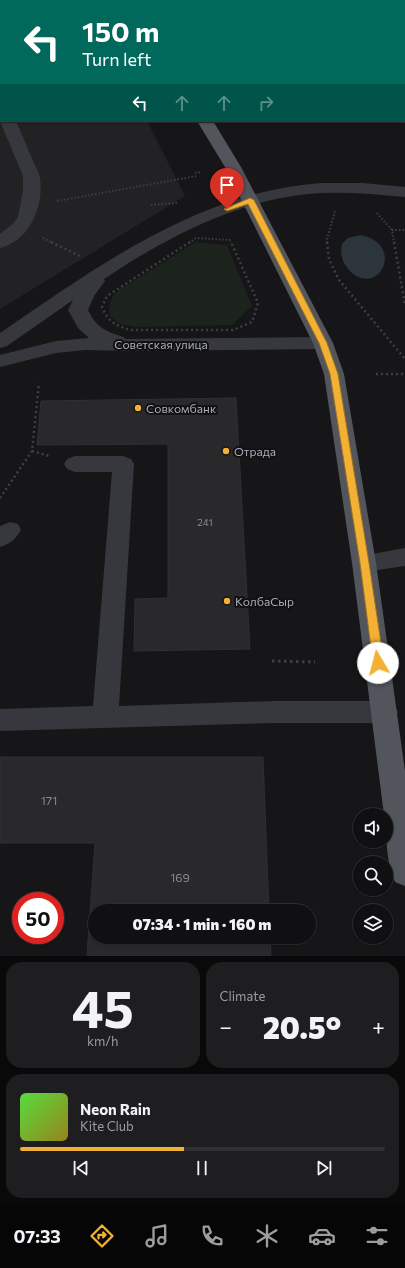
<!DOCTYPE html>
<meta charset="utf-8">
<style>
body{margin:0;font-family:Commissioner,sans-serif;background:#1e1e20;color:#f1f3f6;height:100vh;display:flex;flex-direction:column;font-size:15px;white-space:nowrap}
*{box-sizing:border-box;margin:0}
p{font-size:13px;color:#9c9d9f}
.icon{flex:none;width:22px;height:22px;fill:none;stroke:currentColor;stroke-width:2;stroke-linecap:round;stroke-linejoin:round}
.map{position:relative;height:956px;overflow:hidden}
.details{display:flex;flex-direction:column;gap:6px;padding:6px;background:#09090a;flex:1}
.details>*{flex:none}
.hud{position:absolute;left:0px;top:0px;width:405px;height:122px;box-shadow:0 1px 3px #0004,0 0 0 1px #303032;background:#00695c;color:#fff;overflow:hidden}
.controls{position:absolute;left:353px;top:808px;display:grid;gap:8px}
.controls a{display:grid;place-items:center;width:40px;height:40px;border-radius:50%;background:#101012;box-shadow:0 1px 3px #0004,0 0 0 1px #303032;font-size:20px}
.speed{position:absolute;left:12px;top:892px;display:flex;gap:8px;font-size:20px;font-weight:700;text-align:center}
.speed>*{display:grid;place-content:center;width:52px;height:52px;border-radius:50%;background:#101012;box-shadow:0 1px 3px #0004,0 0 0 1px #303032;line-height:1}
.speed .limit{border:6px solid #d22;background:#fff;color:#111}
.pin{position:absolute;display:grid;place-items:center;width:34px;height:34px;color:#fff;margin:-41px -17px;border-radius:50% 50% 50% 0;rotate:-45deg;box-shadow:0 0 4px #0007}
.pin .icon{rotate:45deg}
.me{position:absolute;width:44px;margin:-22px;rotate:352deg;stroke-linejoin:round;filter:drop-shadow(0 0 3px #0008)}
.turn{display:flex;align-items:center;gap:14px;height:84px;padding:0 16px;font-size:18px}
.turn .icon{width:52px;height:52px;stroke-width:2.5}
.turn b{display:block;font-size:28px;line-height:34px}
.lanes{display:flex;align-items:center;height:38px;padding:0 16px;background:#0003;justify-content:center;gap:20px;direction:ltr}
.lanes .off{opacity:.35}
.big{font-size:30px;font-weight:800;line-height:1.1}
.details .card{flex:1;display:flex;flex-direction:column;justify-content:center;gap:6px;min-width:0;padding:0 14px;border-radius:16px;background:#1e1e20}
.details .dial{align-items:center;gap:0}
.dial b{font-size:52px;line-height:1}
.song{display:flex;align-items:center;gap:12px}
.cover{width:48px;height:48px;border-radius:6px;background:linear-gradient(135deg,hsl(110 70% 55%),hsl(50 70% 35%))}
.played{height:4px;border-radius:2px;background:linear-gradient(90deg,#f2b134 45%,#303032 45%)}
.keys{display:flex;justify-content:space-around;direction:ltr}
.heat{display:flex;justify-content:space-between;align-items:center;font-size:22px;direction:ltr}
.details .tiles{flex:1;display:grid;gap:6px;grid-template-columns:1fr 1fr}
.card:last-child{grid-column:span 2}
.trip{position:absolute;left:88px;top:904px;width:228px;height:40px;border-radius:20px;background:#101012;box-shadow:0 1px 3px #0004,0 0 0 1px #303032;font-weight:800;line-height:40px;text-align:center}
.dock{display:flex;height:64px;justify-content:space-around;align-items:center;background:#060607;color:#9c9d9f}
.dock .icon{width:28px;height:28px}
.dock .current{color:#f2b134}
.dock b{font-size:18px;color:#f1f3f6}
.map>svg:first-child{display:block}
</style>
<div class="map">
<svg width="405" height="956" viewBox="0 0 405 956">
<rect width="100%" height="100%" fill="#161618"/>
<path fill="#222225" d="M0,28L1,121H147L185,196L0,309Z"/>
<path fill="#1c231d" d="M196,242L227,245L252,306L232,325L136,327L120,324L110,316C108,301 111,297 122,288Z"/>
<path fill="#2c353c" d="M361,235C405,244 380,297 351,272C342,263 340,255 342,244L348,238Z"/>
<path fill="#29292c" stroke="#303034" d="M236,398L250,649L134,651L135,599L168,598V444L37,445L41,401Z
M0,757H263L269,911H95V937H270L271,956H87L95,843H0Z"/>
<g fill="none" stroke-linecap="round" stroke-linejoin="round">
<path stroke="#3d3f44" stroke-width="2" stroke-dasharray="1.5 2" stroke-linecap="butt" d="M195,173L201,172
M57,201L197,176
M151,205L177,203
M377,213L392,230L394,243
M392,230H405
M43,238L53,243
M189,243L196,238L230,240L231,243
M327,243V239L335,211"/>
<path stroke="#3d3f44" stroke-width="2.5" stroke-dasharray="2 3" stroke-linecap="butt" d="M51,242L82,257
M190,242L107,296L102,307C108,322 116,326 131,330H233L252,322L258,303L231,242
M327,242L329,259L339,280L405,359
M394,242L405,305
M376,374H405
M32,451L49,456
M0,498L32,451L39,383"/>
<path stroke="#3d3f44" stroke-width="3" stroke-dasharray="2.5 3.5" stroke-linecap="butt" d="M272,661L315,662"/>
<path fill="#37383d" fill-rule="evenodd" d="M299,0H313V1H299Z
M0,96L1,97V108L0,107Z
M1,120V121H16C22,134 27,147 33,161C35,166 39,172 40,178C44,206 30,241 0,248V234L13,224L18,217L23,191V176L0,121Z
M321,183H363L405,187V197C373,194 340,191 308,194C235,201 164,239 104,279L105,281L94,296L88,310C96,327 106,332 124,337L125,339L323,337L330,339L333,343L330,347L323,349L131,351L85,350L56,353L0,367V355L56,341L89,338L78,328L68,310L73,300L7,346L0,348V333C98,266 199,192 321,183Z
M75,456H123L131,459L134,464L119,706L274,701H385L394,704L398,712L394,720L385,723H274L0,731V709L93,706L112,472H75L67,469L64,464L67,459Z
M10,522L18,524L21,530C16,539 10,544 0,547V526Z
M405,548V566L364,572L356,569L352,563L356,557Z"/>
<path fill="#53555c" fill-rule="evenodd" d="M128,0H142L143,1H129Z
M197,121H213L241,167L333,343L344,374L376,563L405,771V886L395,882C386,862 386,837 386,815H384L352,563L324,374L313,343L225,167Z"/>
</g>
<path fill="#f2b134" stroke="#9d7322" d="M250,198L254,200L327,343L338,374L369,563L384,663L382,666L378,667L375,666L373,663L360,563L330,374L319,343L248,204L227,211L224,209Z"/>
<g fill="#f2b134" stroke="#111113" stroke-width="1.5">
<circle cx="138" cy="408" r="4"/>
<circle cx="226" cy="451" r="4"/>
<circle cx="227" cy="601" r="4"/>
</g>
<g text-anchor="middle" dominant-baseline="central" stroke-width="4" stroke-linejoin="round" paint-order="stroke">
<g font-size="10" fill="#888b94">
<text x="205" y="522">241</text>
</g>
<g font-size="12" fill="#a8adb8" stroke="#111113">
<text x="161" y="344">Советская улица</text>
</g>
<g font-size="12" fill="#a8adb8" stroke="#111113" text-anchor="start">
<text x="146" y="408">Совкомбанк</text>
<text x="234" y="451">Отрада</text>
<text x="235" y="601">КолбаСыр</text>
</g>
<g font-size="12" fill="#888b94">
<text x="49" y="800">171</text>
<text x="180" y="877">169</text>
</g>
</g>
</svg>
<div class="controls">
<a><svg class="icon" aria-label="sound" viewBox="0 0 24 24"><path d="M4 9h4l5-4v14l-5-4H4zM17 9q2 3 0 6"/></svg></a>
<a><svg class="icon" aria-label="search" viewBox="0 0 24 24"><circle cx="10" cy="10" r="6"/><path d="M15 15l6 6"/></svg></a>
<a><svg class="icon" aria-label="layers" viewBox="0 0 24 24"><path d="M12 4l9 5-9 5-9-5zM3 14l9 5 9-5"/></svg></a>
</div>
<div class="speed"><div class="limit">50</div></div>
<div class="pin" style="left:227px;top:209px;background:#d93025"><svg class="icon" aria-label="arrive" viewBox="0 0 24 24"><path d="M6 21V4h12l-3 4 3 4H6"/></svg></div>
<svg class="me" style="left:378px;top:663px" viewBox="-20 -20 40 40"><circle r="19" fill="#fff"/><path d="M0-13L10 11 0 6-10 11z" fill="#f2b134"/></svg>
<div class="trip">07:34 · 1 min · 160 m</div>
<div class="hud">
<div class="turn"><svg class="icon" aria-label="left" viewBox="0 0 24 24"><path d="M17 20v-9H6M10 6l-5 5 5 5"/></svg><div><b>150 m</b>Turn left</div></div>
<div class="lanes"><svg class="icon" aria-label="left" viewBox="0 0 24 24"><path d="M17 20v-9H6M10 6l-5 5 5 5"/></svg><svg class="icon off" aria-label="ahead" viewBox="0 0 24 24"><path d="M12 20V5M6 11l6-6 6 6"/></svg><svg class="icon off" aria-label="ahead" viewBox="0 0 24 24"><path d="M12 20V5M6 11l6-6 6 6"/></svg><svg class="icon off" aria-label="right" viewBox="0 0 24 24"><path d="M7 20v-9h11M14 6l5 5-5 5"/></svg></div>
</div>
</div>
<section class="details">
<div class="tiles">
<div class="card dial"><b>45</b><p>km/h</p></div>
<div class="card"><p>Climate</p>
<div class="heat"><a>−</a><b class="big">20.5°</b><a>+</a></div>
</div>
<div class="card">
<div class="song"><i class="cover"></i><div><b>Neon Rain</b><p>Kite Club</p></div></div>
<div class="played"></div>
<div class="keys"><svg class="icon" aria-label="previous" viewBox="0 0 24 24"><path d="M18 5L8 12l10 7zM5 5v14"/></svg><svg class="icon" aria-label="pause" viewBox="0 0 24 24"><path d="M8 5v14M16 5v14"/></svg><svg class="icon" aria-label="next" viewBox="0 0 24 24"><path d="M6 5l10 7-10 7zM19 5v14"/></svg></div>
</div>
</div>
</section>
<nav class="dock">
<b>07:33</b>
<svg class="icon current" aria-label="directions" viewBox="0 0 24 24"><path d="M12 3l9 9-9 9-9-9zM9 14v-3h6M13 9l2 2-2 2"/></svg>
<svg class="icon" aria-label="music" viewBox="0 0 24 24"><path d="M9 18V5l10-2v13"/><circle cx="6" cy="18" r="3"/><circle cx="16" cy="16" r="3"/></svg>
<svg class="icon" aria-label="phone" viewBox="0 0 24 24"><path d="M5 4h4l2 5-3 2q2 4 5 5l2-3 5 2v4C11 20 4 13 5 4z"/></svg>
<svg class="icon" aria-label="climate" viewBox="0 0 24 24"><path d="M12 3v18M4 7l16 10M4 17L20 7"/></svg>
<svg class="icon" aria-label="car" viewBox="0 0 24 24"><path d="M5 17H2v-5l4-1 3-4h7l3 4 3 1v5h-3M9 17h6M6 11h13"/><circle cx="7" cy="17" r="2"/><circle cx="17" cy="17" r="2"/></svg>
<svg class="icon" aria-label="filters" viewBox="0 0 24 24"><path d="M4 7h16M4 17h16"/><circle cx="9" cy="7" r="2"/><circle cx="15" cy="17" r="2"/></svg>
</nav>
